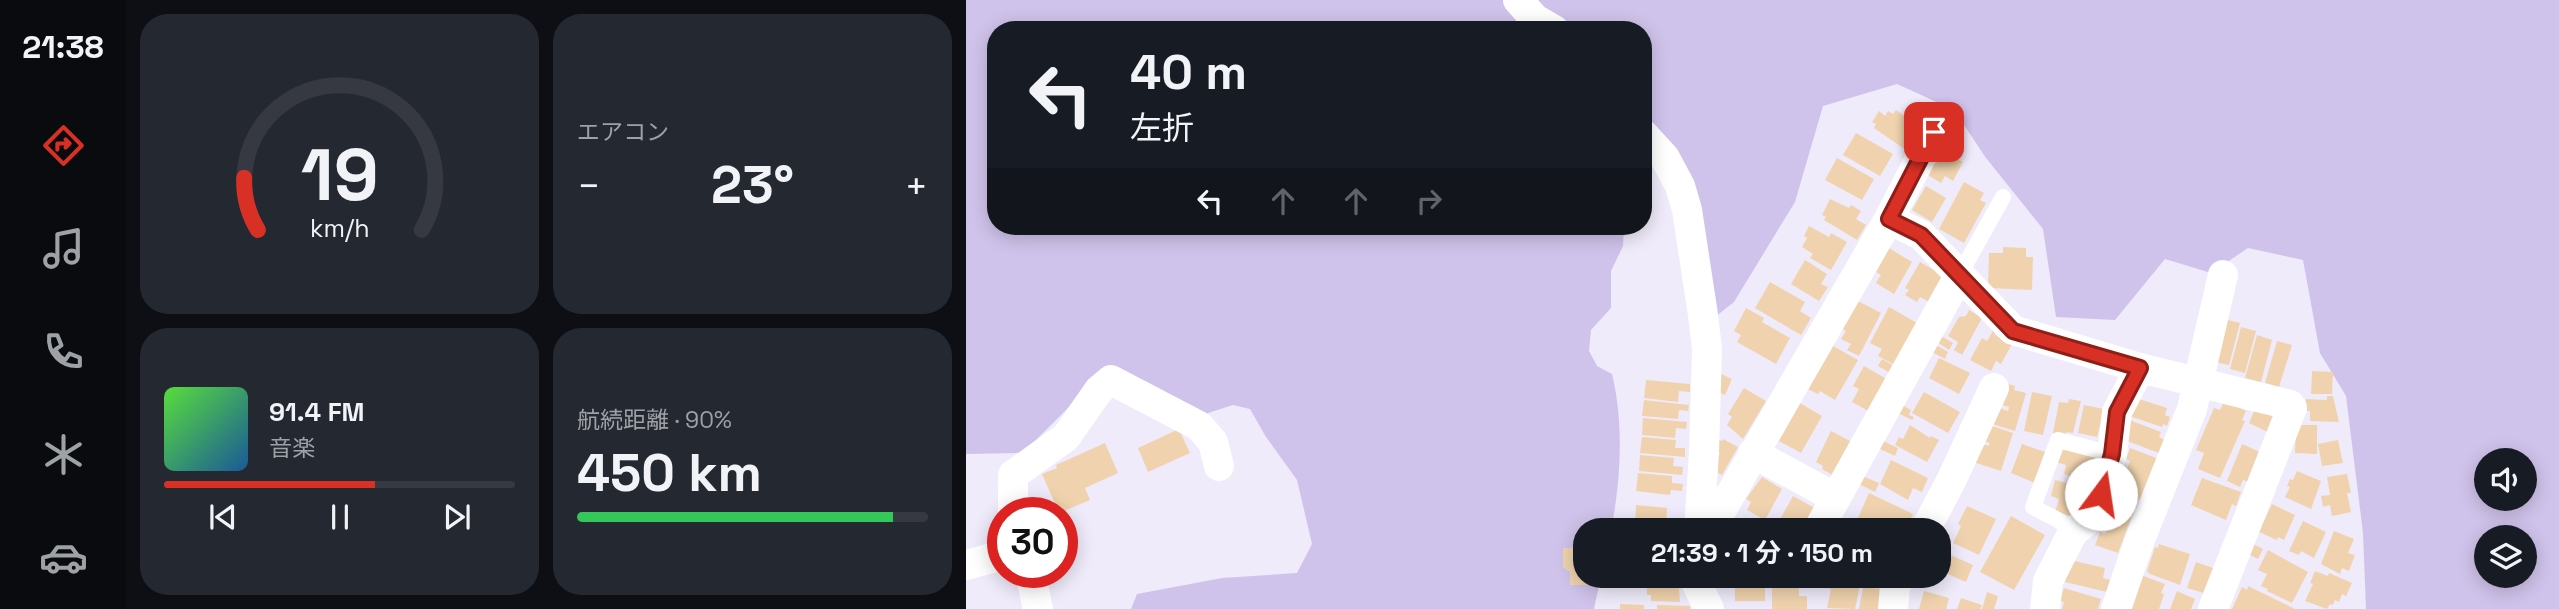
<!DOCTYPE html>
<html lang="ja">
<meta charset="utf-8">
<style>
body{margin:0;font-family:"Space Grotesk","Noto Sans JP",sans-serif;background:#242831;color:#f1f3f6;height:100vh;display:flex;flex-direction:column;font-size:26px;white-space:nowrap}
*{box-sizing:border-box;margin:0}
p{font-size:23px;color:#9ea1a6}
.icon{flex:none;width:38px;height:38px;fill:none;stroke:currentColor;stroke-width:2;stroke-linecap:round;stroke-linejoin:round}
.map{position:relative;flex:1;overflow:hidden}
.drawer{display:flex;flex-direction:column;gap:14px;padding:14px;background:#0d0f14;width:840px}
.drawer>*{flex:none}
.banner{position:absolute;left:21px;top:21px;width:665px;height:214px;border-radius:28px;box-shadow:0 4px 18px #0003;background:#171b24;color:#f1f3f6;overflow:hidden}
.fabs{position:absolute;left:1508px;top:448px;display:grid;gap:14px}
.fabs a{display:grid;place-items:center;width:63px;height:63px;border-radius:50%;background:#171b24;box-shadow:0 4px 18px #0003;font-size:35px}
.speed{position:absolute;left:21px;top:497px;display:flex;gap:14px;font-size:35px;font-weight:700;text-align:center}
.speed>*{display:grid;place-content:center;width:91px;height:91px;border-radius:50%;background:#171b24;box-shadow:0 4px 18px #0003;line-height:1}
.speed .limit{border:10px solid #d22;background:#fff;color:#111}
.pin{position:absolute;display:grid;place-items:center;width:60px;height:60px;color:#fff;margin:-30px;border-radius:14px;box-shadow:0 4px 10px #0006}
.me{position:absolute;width:77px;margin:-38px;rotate:14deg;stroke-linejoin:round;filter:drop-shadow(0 0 5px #0008)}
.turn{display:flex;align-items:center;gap:24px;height:147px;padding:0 28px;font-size:32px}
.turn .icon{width:91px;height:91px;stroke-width:2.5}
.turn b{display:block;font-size:49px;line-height:60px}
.lanes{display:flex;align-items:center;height:66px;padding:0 28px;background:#0003;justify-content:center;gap:35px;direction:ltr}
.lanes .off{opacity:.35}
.big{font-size:52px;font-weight:700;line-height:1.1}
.drawer .tile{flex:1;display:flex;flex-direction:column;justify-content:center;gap:10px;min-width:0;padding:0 24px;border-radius:28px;background:#242831}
.drawer .dial{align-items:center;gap:0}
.dial svg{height:182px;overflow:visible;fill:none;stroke:#363941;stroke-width:7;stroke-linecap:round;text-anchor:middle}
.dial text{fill:#f1f3f6;stroke:none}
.song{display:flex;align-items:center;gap:21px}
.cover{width:84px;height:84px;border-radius:10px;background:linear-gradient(135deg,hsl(110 70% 55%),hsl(210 70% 35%))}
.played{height:7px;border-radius:4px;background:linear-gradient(90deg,#d93025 60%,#363941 60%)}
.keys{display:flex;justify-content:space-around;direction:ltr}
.heat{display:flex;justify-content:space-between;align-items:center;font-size:38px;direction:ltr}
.charge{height:10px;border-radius:5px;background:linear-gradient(90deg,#34c759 90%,#363941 0)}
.drawer .tiles{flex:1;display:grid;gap:14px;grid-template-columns:repeat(2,1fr)}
.trip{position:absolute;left:607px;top:518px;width:378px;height:70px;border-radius:28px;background:#171b24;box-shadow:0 4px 18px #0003;font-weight:700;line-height:70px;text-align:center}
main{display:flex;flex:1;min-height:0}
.tab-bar{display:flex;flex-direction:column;width:126px;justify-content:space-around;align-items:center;background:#090b0e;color:#9ea1a6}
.tab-bar .icon{width:49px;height:49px}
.tab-bar .current{color:#d93025}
.tab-bar b{font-size:32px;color:#f1f3f6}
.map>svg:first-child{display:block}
</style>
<main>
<nav class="tab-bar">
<b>21:38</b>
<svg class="icon current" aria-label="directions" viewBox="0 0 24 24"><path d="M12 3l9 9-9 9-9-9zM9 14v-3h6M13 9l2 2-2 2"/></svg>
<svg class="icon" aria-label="music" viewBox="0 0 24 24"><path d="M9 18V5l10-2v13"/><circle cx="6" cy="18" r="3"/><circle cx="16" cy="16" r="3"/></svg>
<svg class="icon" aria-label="phone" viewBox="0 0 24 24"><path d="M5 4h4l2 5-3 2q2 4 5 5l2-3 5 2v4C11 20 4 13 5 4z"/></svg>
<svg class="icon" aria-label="climate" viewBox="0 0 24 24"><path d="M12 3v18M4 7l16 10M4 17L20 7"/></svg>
<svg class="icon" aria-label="car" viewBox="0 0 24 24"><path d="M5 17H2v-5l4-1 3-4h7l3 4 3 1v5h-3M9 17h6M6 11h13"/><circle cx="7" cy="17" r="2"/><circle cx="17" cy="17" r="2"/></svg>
</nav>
<section class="drawer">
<div class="tiles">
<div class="tile dial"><svg viewBox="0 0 100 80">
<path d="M14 69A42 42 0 1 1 86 69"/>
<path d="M14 69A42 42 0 0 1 8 46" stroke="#d93025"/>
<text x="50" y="56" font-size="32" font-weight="700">19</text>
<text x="50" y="72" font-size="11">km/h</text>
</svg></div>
<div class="tile"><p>エアコン</p>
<div class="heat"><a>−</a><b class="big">23°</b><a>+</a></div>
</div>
<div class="tile">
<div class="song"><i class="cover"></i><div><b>91.4 FM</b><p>音楽</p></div></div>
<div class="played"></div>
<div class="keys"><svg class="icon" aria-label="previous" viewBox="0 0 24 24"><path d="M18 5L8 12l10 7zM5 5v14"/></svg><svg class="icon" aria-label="pause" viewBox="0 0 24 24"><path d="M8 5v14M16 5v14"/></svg><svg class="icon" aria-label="next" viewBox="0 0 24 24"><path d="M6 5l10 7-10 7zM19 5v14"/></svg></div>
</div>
<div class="tile"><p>航続距離 · 90%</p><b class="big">450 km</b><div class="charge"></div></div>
</div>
</section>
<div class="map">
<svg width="1593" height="609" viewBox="0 0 1593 609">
<rect width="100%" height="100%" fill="#efebfa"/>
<path fill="#d0c3eb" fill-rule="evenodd" d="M0,0H1593V609H1400L1397,533L1380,396L1354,353L1337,260L1282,248L1245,273L1199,259L1149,320L1090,317L1077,229L1020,158L988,110L931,84L857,106L829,202L768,302L749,317L709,160L682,163L677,168V30H30V226H658L657,246L645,271V308L625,330L623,351L631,366L646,374C658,423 655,481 645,530H620V576H635L628,609H165L171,594L256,578L331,573L346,544L331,480L300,437L284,409L267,405L239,414L140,370L57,453L0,454ZM1521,460H1559V499H1521ZM1521,537H1559V576H1521Z"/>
<path fill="#f0d3ae" d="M930,110L943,119L939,124L952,133L940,150L908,128L910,124L906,122L913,111L919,116L922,111L927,114Z
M890,133L927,154L914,176L877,155Z
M980,136L991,143L987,151L975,144Z
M977,151L997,162L987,181L979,176L975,183L960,174L966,162L970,164Z
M871,158L908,179L896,200L859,180Z
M998,182L1018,193L1014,200L1020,203L998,243L973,229Z
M960,186L980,198L966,222L946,210Z
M864,199L883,208L885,205L895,211L890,219L900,225L891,240L858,220L860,217L856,215Z
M843,226L863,237L865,233L881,242L865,270L844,258L847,254L836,247L841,238L838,236Z
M1037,247L1060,248V257H1067L1066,290L1022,288L1023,253H1037Z
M923,248L946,262L928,294L910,283L915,275L910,272Z
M839,260L861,274L855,284L862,287L853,301L825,284Z
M954,262L978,276L967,304L954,297L951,302L939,295L943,290L939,288Z
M804,282L839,302L834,311L845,318L835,335L789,308Z
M892,301L915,313L893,356L881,350L885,344L875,339L880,331L873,327Z
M923,307L951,323L929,365L912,356L916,349L904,343Z
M780,308L798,318L796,322L824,338L810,364L771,342L775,335L768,331Z
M1003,310L1016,318L996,355L988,350L992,342L982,336L993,317L1000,316Z
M1258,319L1274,323L1263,365L1248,362Z
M1275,327L1290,331L1279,373L1264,369Z
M1027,331L1030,333L1029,335L1046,344L1035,364L1030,361L1025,371L1004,360L1016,338L1021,341Z
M1291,335L1306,340L1295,382L1279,378Z
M975,336L987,343L983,350L971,342Z
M1311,341L1326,345L1313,387L1299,383Z
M970,345L982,352L979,359L966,352Z
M867,346L892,360L869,400L854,391L852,394L840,388L849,371L852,372Z
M973,358L1004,373L993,394L963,378Z
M916,359L930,367L926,374L912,366Z
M898,366L924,381L906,413L886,402L893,389L887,386Z
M1346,371L1367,372L1366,394H1345Z
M755,374L766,379L759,395L748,390Z
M680,380L724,384V392L713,391L712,402L678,398Z
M1038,383L1049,386L1048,390L1060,393L1049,431L1023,423L1028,406L1042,411L1043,407L1029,403Z
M778,388L800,401L777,439L761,425L766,417L762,414Z
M958,392L994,412L982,433L946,413Z
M1066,392L1086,396L1077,435L1058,431Z
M1261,395L1277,402L1274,408L1280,411L1276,420L1279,421L1254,478L1232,469L1238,453L1230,450L1248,408L1254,410Z
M1361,396H1367L1373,422L1344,421V411H1339L1340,399L1361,400Z
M1170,398L1201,408L1199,415L1204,417L1201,426L1197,424L1196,427L1163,416Z
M1103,399L1115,401L1107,433L1100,432V435L1087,433L1093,402L1102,403Z
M678,400L723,405L722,411L713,410L712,419L676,416Z
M834,403L856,416L835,453L813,441Z
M936,405L945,410L943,415L948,417L946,420L932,413Z
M1118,405L1143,410L1141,423L1135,422L1131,437L1112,433Z
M1290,407L1312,416L1304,433L1283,423Z
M677,418L721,422L720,429L710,428L709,438L676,435Z
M1158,418L1195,432L1193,437L1199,440L1193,453L1156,439Z
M1020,424L1047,433L1035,471L1007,462L1014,443L1022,446L1024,443L1015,440Z
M944,425L964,438L965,436L973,440L961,462L929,445L933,437L937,439Z
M1330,425H1351V454L1329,453Z
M213,429L224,453L182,472L172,448Z
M865,431L888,443L870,477L856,469L857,466L850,462Z
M676,437L710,440L709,448H719V457L674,453Z
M752,439L756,441L757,439L772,447L756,475L745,469L754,453L751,452L753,447L749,445Z
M1372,440L1377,463L1356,466L1352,444Z
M917,441L932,448L929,456L914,449Z
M139,443L152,473L119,488L124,500L93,513L76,474L91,468L90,465Z
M1056,444L1079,452L1069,483L1045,473Z
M1276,444L1294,452L1285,483L1277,480L1274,487L1261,481Z
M1094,448L1135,456L1130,488L1105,482L1106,477L1098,474L1100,465L1090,462Z
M1164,448L1198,461L1181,502L1152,491L1164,461L1160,459Z
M674,455L708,458L707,466L717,467L716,475L673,471Z
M925,460L962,478L956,492L947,488L942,500L914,484Z
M1331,471L1355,481L1345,509L1319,497L1324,487L1321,486L1324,479L1327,480Z
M672,473L706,476V483L717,484L716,491L705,490L704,495L670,491Z
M1381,474L1385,493H1381L1385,512L1366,516L1364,505L1357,507L1355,496L1364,495L1361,477Z
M896,476L913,483L909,492L893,484Z
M796,477L816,489L799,520L781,510L785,502L780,499Z
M1236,478L1275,492L1270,506L1266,504L1260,520L1225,505Z
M1089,480L1123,489L1119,504L1114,503L1110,517L1089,512L1093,499L1085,496Z
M903,493L947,514L940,530H902L897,528L899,522L892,518Z
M827,496L852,510L840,530H824L812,523Z
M1306,504L1329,515L1318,540L1312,537L1311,540L1293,532Z
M670,505L701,508L700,527H706V530H669Z
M1147,505L1167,513L1152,553L1129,545L1134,532L1139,534L1141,530L1145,531L1147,523L1141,521Z
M1001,506L1030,519L1013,555L987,543L995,526L992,524Z
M1045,516L1079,535L1048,590L1014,572Z
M777,521V530H760V522Z
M1337,521L1360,532L1348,558L1335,551L1333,555L1323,551Z
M1368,531L1388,539L1382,553L1389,555L1383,571L1376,568L1374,574L1355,564Z
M1281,541L1297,549L1292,559L1276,551Z
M1193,544L1224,554L1214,585L1184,574L1181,571L1189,547L1192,548Z
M597,548H620L621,585H604V572L597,567Z
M973,550L1007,565L1000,582L973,570Z
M1302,550L1342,572L1326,603L1301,591L1302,589L1295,586L1301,574L1292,570Z
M1104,560L1139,568L1137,578L1144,580L1141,592L1099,582Z
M1230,562L1250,569L1241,594L1221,588Z
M1349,571L1362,576L1363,573L1386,583L1380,596L1376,594L1373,602L1369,600L1367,605L1364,604L1361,609L1339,601L1347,584L1344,583Z
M1175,575L1199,584L1195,593L1198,594L1193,609H1165Z
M681,576H712L714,602L685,601V595H681Z
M769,576H799V601H769Z
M863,576H886L885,578L895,580L889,609L861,608L865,589L861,588Z
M898,583L905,584V588L917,589L914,609H893Z
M1282,586L1329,609H1266L1276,587L1281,590Z
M806,587H833V596H841V609H806Z
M1098,588L1135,599L1132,609H1096L1098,602L1094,601Z
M958,591L983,598L980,609H953Z
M1211,591L1229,599L1225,609H1204Z
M1021,592L1032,596L1028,609H1016Z
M995,598L1016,605L1014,609H991Z
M654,604L678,605V609H654Z
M691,605L724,606V609H691Z"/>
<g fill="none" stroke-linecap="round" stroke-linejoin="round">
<path stroke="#fff" stroke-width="16" d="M993,276L1037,197
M1107,532L1092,520L1067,507L1092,440L1146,454"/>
<path stroke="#fff" stroke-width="30" d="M552,0L569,19L588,30
M677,134L699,158L714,186L721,210L737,315L741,349L738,452L733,530
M923,219L955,235L1047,330L1174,368L1324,405L1326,408L1247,609
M787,453L870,498
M47,513V475L100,437L133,390L145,380L233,426L247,442L253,466
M744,530L923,219L968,132
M852,530L993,276
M959,530L985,481L1028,388
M0,565L37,555
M64,572L72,609
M730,576V582L743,609
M927,609L929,586L935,576
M1079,609L1082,581L1107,532L1125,518L1135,494L1146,454L1151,412L1174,368
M1150,609L1173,542L1226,409L1257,275"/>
</g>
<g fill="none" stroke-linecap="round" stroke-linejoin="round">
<g stroke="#8d1f18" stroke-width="18">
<path id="route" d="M968,132L923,219L955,235L1047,331L1174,368L1151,412L1146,454L1135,494"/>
</g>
<use href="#route" stroke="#d93025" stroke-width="12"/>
</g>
</svg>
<div class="fabs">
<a><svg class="icon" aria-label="sound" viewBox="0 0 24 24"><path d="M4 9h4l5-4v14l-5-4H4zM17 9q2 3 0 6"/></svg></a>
<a><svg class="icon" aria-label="layers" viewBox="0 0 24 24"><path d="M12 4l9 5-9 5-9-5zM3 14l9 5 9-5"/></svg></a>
</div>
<div class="speed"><div class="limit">30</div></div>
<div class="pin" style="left:968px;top:132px;background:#d93025"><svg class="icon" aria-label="arrive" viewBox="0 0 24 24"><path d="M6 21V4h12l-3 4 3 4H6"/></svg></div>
<svg class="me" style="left:1135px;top:494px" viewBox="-20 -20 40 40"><circle r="19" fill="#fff"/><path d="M0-13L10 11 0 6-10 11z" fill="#d93025"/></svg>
<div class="trip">21:39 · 1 分 · 150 m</div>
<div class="banner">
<div class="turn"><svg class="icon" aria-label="left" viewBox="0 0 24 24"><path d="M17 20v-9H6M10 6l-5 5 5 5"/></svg><div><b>40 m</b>左折</div></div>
<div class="lanes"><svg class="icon" aria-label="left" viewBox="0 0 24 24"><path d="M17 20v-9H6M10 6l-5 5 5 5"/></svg><svg class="icon off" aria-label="ahead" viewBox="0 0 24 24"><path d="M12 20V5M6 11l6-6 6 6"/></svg><svg class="icon off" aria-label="ahead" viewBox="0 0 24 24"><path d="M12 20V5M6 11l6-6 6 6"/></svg><svg class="icon off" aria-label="right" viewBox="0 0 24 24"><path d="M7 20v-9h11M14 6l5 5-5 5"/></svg></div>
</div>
</div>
</main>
